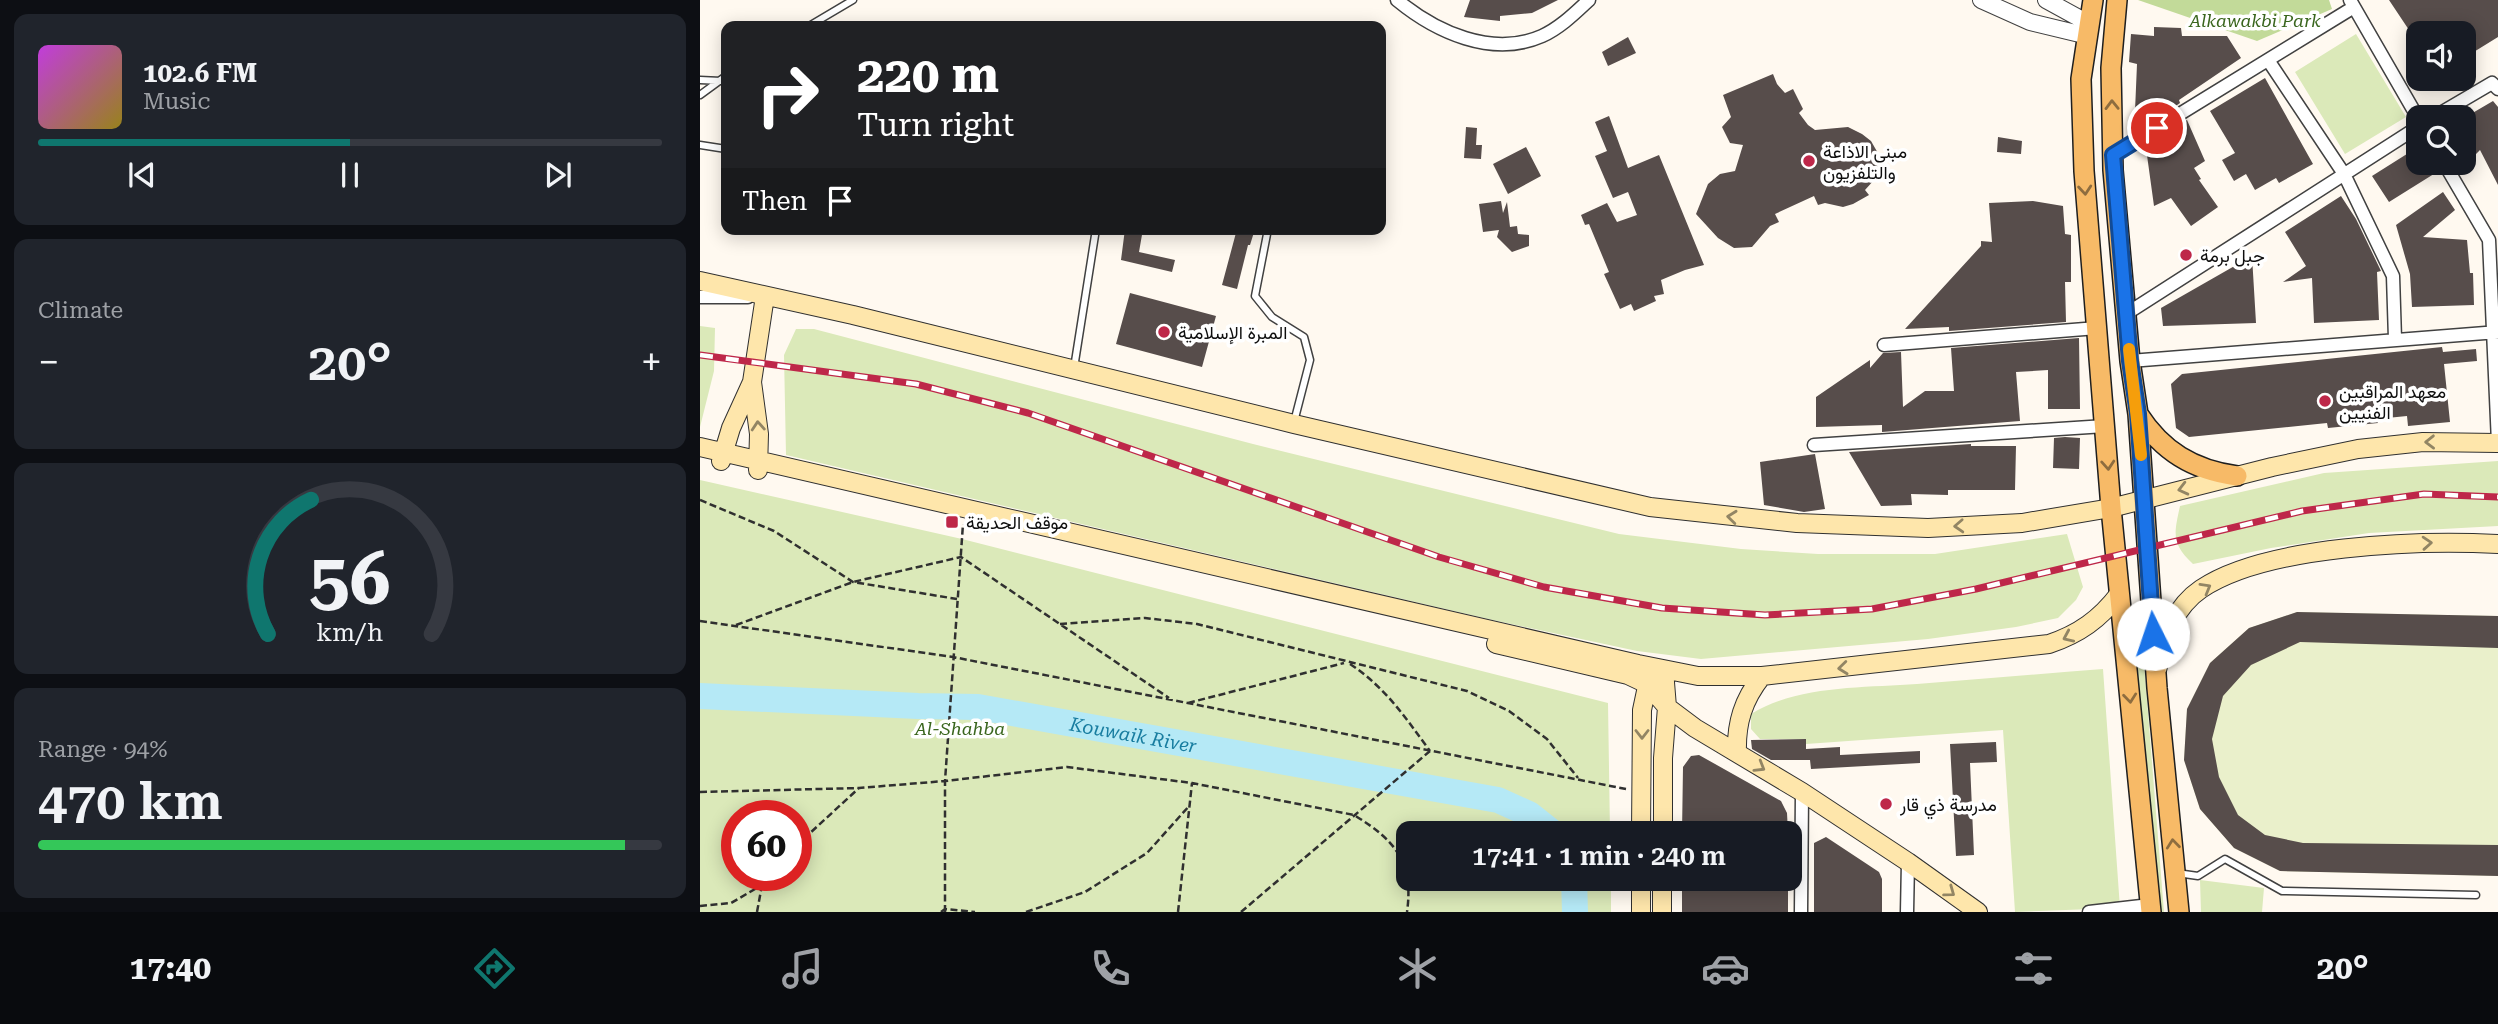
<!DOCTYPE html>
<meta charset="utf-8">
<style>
body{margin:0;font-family:"Roboto Serif",Vazirmatn,serif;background:#20242c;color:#f1f3f6;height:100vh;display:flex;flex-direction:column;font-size:26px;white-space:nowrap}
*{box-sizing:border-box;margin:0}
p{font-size:23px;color:#9ea1a6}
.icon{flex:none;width:38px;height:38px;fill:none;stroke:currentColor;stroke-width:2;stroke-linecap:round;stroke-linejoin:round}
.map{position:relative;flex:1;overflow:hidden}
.side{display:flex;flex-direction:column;gap:14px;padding:14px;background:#0d0f14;width:700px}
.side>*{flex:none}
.guide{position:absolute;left:21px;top:21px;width:665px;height:214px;border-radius:14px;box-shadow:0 4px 18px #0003;background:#202124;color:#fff;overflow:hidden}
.buttons{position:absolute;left:1706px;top:21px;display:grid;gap:14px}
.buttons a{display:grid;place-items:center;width:70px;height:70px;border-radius:14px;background:#171b24;box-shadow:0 4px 18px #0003;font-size:35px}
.speed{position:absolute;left:21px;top:800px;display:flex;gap:14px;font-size:35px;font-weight:700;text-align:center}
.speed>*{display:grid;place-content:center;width:91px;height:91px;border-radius:50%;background:#171b24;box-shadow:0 4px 18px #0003;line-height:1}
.speed .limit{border:10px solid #d22;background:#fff;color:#111}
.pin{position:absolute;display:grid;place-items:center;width:60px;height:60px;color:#fff;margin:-30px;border:4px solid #fff;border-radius:50%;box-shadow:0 2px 7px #0007}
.me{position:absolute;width:77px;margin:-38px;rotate:356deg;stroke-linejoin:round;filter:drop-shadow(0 0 5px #0008)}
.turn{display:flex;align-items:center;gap:24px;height:147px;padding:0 21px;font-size:32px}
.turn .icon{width:91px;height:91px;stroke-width:2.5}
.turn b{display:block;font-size:49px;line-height:60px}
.then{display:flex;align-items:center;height:66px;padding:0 21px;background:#0003;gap:14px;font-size:26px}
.big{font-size:52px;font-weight:600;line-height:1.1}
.side .widget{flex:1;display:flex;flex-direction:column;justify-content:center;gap:10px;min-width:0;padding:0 24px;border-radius:14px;background:#20242c}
.side .dial{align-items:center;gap:0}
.dial svg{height:182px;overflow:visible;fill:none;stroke:#363941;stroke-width:7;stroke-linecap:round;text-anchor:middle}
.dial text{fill:#f1f3f6;stroke:none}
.song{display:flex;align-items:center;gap:21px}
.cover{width:84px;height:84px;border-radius:10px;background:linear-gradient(135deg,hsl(290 70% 55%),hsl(50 70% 35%))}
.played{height:7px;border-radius:4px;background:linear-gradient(90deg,#0f766e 50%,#363941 50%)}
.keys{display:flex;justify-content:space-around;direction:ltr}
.heat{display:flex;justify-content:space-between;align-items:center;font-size:38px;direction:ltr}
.charge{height:10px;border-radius:5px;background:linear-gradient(90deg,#34c759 94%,#363941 0)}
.trip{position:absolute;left:696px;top:821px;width:406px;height:70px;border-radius:14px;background:#171b24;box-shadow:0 4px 18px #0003;font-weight:600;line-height:70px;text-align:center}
.tab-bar{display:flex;height:112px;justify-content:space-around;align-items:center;background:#090b0e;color:#9ea1a6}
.tab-bar .icon{width:49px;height:49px}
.tab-bar .selected{color:#0f766e}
.tab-bar b{font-size:32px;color:#f1f3f6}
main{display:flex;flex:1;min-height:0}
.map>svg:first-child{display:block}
</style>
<main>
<section class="side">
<div class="widget">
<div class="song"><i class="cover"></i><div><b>102.6 FM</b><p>Music</p></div></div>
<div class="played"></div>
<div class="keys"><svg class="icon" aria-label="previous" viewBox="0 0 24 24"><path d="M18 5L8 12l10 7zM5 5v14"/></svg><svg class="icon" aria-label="pause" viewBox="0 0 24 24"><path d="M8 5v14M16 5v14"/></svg><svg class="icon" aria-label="next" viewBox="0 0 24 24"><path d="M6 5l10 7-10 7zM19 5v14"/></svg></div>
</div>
<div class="widget"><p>Climate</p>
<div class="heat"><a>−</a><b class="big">20°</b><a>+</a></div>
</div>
<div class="widget dial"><svg viewBox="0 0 100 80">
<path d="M14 69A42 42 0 1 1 86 69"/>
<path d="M14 69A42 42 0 0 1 33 10" stroke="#0f766e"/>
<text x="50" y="56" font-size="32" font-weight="700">56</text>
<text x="50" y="72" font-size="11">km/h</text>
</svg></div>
<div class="widget"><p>Range · 94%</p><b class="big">470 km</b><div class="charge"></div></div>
</section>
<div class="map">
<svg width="1798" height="912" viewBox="0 0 1798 912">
<rect width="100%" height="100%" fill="#fff9f0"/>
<path fill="#dbe9b9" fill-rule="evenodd" d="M1656,34L1706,117L1645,154L1595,72Z
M0,326L15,328L14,371L0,427Z
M96,329H114L553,444L919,534L1041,549L1118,554H1235L1367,534L1383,587L1376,600L1358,618L1316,627L1228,639L1001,659L937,651L788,619L86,455L84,355Z
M1798,461V526L1669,533L1571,548L1493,564C1471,543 1474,534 1480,506L1624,473Z
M0,480L262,539L908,703L910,833H709V878L911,879V912H0ZM37,816H96V875H37Z
M1441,625L1464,912H1457L1432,627Z
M1403,669L1420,908L1315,912L1303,730L1106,744L1105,739H1060L1051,729V714C1098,685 1163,688 1217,684C1279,679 1341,674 1403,669Z
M1500,880L1564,888L1562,912H1501Z"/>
<path fill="#c2da99" d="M1438,0H1629L1632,9L1557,41Z"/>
<path fill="#eaf0cb" d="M1597,612L1798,616V876L1580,871L1534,848L1500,809L1484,760L1487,709L1510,663L1549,628Z"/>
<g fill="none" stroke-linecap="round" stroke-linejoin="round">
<g stroke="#b5e9f6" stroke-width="26">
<path id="s1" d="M0,696L218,706L278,707L798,800L829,814L853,833"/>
<path d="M874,878L875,912"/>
</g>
</g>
<path fill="#574d4b" d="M770,0H858L832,13L800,16V21L764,17Z
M1689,0H1798V37L1764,58V33H1711Z
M1454,27L1481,28L1482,36H1527L1541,58L1479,100L1480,103L1464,114L1435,111L1437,64L1429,62L1431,34L1454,36Z
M928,37L936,53L908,66L902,52Z
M1073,74L1077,84L1085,93L1093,89L1103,109L1099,113L1108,125L1115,130L1148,127L1162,134L1171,141L1179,155L1178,179L1174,180L1165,190L1169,195L1153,204L1143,207L1125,203L1118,205L1114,196L1075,214L1079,222L1070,226L1052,247L1034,248L1018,238L996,214L1008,184L1020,174L1035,171L1043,145L1030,143L1022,127L1031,117L1023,95Z
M1565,78L1613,164L1579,183L1576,178L1555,190L1546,174L1534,181L1522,160L1535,153L1510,111Z
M1793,101L1798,107V185L1780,150L1775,155L1764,134V118Z
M909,116L928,168L959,155L1004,265L985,270L961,280L964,294L954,296L956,301L934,311L931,304L920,309L904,274L909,272L889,224L885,225L881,215L907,203L917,222L937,215L928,192L913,198L895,156L907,151L895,122Z
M1487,120L1505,161L1494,168L1501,179L1499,180L1518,207L1491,226L1471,198L1454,206L1446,148Z
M766,127L777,128L776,145H782L781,159L764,158Z
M1298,137L1322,141L1321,154L1297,152Z
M826,147L841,176L808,194L793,164Z
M1718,147V163H1731L1737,172L1689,202L1672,176Z
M1743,192L1755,210L1723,237L1767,240L1770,273H1773L1774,305L1712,307L1710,274L1696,225Z
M1641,196L1656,219L1681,271L1677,272L1679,320L1614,323L1612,278L1583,282L1606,266L1585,232Z
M801,201L803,213L807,202L810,227L817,226L818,234L829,235V246L812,252L797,237L799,230L783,232L779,204Z
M1333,201L1363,206L1365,234L1371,235V282H1365L1366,322L1249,331V327L1205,329L1281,246V241L1292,242L1289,203Z
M425,229H443L439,252L475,260L472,272L421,260Z
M537,229H555L550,245H548L537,289L522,285Z
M1552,256L1556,323L1463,326L1461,308Z
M430,293L516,316L502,367L416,344Z
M1379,338L1380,409H1348V370L1316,372L1320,421L1182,432V425L1116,427V397L1170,360V368L1183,353L1201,352L1203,407L1225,391H1254L1251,348Z
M1742,347L1743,352L1776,349L1777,361L1744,364L1750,422L1708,426L1707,416L1677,419L1678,423L1628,428L1627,423L1489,437L1476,428L1471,384L1482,374Z
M1365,437L1380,438L1379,469L1353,468L1354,438Z
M1271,444V446H1316L1315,490H1248V495L1211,494L1212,505L1181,506L1149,452Z
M1115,454L1125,509L1104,512L1064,505L1060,462Z
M1597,612L1798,616V648L1600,642L1551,665L1523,696L1512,739L1519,777L1538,815L1565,835L1603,843L1798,845V876L1580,871L1534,848L1500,809L1484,760L1487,709L1510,663L1549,628Z
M1106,739V749L1140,747V755L1220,751V763L1111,769L1110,760H1071L1052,749L1051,740Z
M1296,742L1297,762L1270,763L1274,855L1256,856L1250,744Z
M999,755L1081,801L1087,813L1088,833H982L983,767L991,756Z
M1126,837L1179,872L1182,879V912H1114V843Z
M982,878H1088V912H982Z"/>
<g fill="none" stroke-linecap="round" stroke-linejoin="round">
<g stroke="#414141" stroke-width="9">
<path id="service" d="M109,26L153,0
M0,80L21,81
M0,95L26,76
M0,145L26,149
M568,229L555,296L572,317L604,337L610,360L594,422
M374,368L396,229
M1477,873L1498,876L1525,859L1582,891L1776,895"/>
</g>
<g stroke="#414141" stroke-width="15">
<path id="minor" d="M697,0C736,32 792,58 842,36C860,28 875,13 889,0
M1650,0L1718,118
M1568,60L1644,174L1693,276L1695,339
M1734,117L1792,83L1798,89
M1413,155L1654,7
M1744,163L1789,240L1798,443
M0,297H48
M1426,314L1718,127
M1184,345L1397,328
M1430,361L1798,332
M1114,445L1405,426
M1101,912L1102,792
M1207,912L1208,862
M1389,912L1450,905"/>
</g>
<g stroke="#414141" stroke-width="18">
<path id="tertiary" d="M1281,0L1330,22L1388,36
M1346,0L1388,23"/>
</g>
<g stroke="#303030" stroke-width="20">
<path id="secondary" d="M0,281L153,315L594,424L950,507L1097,523L1228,528L1322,523L1411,508L1572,467L1658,449L1723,442L1798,443
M52,382L59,434L58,470
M0,447L938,664L998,676H1062L1349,644C1379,634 1400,619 1419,594
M21,461L31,428L52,382L65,296
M796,644L928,675L947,684L967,707L995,728L1102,792L1208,862L1278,912
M1458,667C1460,640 1477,605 1501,589C1566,545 1719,540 1798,544
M1037,753C1036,723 1043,700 1062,676
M941,833L942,710L949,677
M963,833V758L967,707L964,670
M941,912V878
M962,912V878"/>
</g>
<g stroke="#1f1f1f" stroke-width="22">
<path id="primary" d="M1393,0L1381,79L1384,171L1411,508L1451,912
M1417,0L1411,68L1413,170L1430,361L1438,414L1457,688L1479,912
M1438,414C1462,451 1493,470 1537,476"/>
</g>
<path stroke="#303030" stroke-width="2.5" stroke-dasharray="7 3.5" stroke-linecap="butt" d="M0,500L74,531L153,582L257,599
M0,621L253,657L926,789
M360,624L445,618L497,624L767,691L809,711L847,739L878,778
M36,625L153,582L261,557L469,698
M650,664C686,688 705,717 730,751
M488,703L644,663
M0,792L159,788L245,781L367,767L492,783L654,815C695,840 714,862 707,912
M96,846L159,788
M0,906L31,903L62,885
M57,912L62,885L70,875
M241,912L245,909L275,912
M245,912V781L263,524
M326,912L385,892L447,853L490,805
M478,912L492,783
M541,912L730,751"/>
<use href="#service" stroke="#fff" stroke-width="6"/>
<use href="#minor" stroke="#fff" stroke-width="12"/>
<use href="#tertiary" stroke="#fff" stroke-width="16"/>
<use href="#secondary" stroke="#fee6ab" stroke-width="18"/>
<use href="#primary" stroke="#f7ba67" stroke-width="19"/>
<g stroke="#be2749" stroke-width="7">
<path id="rail" d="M0,355L216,384L328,413L739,557L844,587L962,608L1065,615L1172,609L1276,589L1602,511L1724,494L1798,497"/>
</g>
<use href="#rail" stroke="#fff" stroke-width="4.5" stroke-dasharray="13" stroke-linecap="butt"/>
</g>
<defs><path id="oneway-chevron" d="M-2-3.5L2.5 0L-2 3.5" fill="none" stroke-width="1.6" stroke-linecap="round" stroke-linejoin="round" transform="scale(1.75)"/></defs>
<g stroke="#8e6d3f">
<use href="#oneway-chevron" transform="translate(1412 105) rotate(-91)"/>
<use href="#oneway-chevron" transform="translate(1385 190) rotate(85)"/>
<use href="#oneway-chevron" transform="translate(1408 465) rotate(86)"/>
<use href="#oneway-chevron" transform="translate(1430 698) rotate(84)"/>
<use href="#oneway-chevron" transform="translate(1473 844) rotate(-96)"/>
</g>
<g stroke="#928564">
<use href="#oneway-chevron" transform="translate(58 426) rotate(-94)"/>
<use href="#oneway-chevron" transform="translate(1730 442) rotate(179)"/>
<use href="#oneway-chevron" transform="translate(1483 489) rotate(166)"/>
<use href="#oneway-chevron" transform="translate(1032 517) rotate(-174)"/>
<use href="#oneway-chevron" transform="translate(1259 526) rotate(177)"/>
<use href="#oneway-chevron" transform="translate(1727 543) rotate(-4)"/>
<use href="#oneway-chevron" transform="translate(1506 588) rotate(-30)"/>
<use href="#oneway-chevron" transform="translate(1368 637) rotate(156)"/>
<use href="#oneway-chevron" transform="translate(1143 668) rotate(174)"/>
<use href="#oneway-chevron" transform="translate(942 734) rotate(90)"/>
<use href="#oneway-chevron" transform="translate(1060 767) rotate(31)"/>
<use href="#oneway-chevron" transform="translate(1250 892) rotate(36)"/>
</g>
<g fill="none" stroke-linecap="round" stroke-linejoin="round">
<g stroke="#114b97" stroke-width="18">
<path id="route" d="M1453,634L1438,414L1430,361L1413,155L1457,128"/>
</g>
<use href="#route" stroke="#1a73e8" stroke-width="12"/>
<path stroke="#f59e0b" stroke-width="12" d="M1429,349L1441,455"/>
</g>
<g fill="#be2749" stroke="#fff" stroke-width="2.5">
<circle cx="1109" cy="161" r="7"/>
<circle cx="1486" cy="255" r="7"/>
<circle cx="464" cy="332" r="7"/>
<circle cx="1625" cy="401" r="7"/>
<rect x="245" y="515" width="14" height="14" rx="3.5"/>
<circle cx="1186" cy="804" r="7"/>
</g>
<g text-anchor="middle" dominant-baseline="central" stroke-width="7" stroke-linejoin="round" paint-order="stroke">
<g font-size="18" font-style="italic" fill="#3a661e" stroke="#fff">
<text x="1555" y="20">Alkawakbi Park</text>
<text x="260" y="728">Al-Shahba</text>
</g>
<g font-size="18" fill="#0e0e0e" stroke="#fff" text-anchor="start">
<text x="1123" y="151">مبنى الاذاعة<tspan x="1123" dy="21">والتلفزيون</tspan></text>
<text x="1500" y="255">جبل برمة</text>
<text x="478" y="332">المبرة الإسلامية</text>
<text x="1639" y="391">معهد المراقبين<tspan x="1639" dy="21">الفنيين</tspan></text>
<text x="266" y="522">موقف الحديقة</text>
<text x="1200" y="804">مدرسة ذي قار</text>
</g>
<g font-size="19" font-style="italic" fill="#187da0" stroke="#fff">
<text stroke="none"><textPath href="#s1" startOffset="436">Kouwaik River</textPath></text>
</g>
</g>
</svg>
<div class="buttons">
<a><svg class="icon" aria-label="sound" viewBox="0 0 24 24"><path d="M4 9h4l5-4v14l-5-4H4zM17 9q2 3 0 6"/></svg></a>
<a><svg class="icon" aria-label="search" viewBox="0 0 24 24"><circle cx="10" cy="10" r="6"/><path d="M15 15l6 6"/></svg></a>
</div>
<div class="speed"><div class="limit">60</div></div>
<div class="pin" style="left:1457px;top:128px;background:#d93025"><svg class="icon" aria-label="arrive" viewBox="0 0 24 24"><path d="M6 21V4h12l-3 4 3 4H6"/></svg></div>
<svg class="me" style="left:1453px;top:634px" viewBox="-20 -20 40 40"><circle r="19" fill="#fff"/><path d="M0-13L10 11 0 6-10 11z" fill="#1a73e8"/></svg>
<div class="trip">17:41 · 1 min · 240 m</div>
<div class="guide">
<div class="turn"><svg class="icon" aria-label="right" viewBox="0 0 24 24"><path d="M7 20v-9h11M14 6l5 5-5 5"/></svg><div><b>220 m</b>Turn right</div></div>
<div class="then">Then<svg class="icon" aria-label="arrive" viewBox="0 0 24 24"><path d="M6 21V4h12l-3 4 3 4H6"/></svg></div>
</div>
</div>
</main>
<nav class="tab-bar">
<b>17:40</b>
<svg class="icon selected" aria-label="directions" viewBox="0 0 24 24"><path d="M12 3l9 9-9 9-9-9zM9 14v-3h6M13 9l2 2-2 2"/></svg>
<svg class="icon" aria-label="music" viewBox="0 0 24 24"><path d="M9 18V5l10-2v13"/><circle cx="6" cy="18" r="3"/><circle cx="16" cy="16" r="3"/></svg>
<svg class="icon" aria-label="phone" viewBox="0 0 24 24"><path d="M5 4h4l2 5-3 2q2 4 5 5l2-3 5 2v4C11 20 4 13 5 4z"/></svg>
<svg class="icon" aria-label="climate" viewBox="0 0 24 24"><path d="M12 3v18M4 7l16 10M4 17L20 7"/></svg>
<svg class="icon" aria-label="car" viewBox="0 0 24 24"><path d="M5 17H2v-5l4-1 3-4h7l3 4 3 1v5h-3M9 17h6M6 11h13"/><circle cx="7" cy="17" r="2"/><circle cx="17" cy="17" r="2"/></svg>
<svg class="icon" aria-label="filters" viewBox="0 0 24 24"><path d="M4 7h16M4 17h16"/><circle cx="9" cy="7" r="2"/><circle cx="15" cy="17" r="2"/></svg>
<b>20°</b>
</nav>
